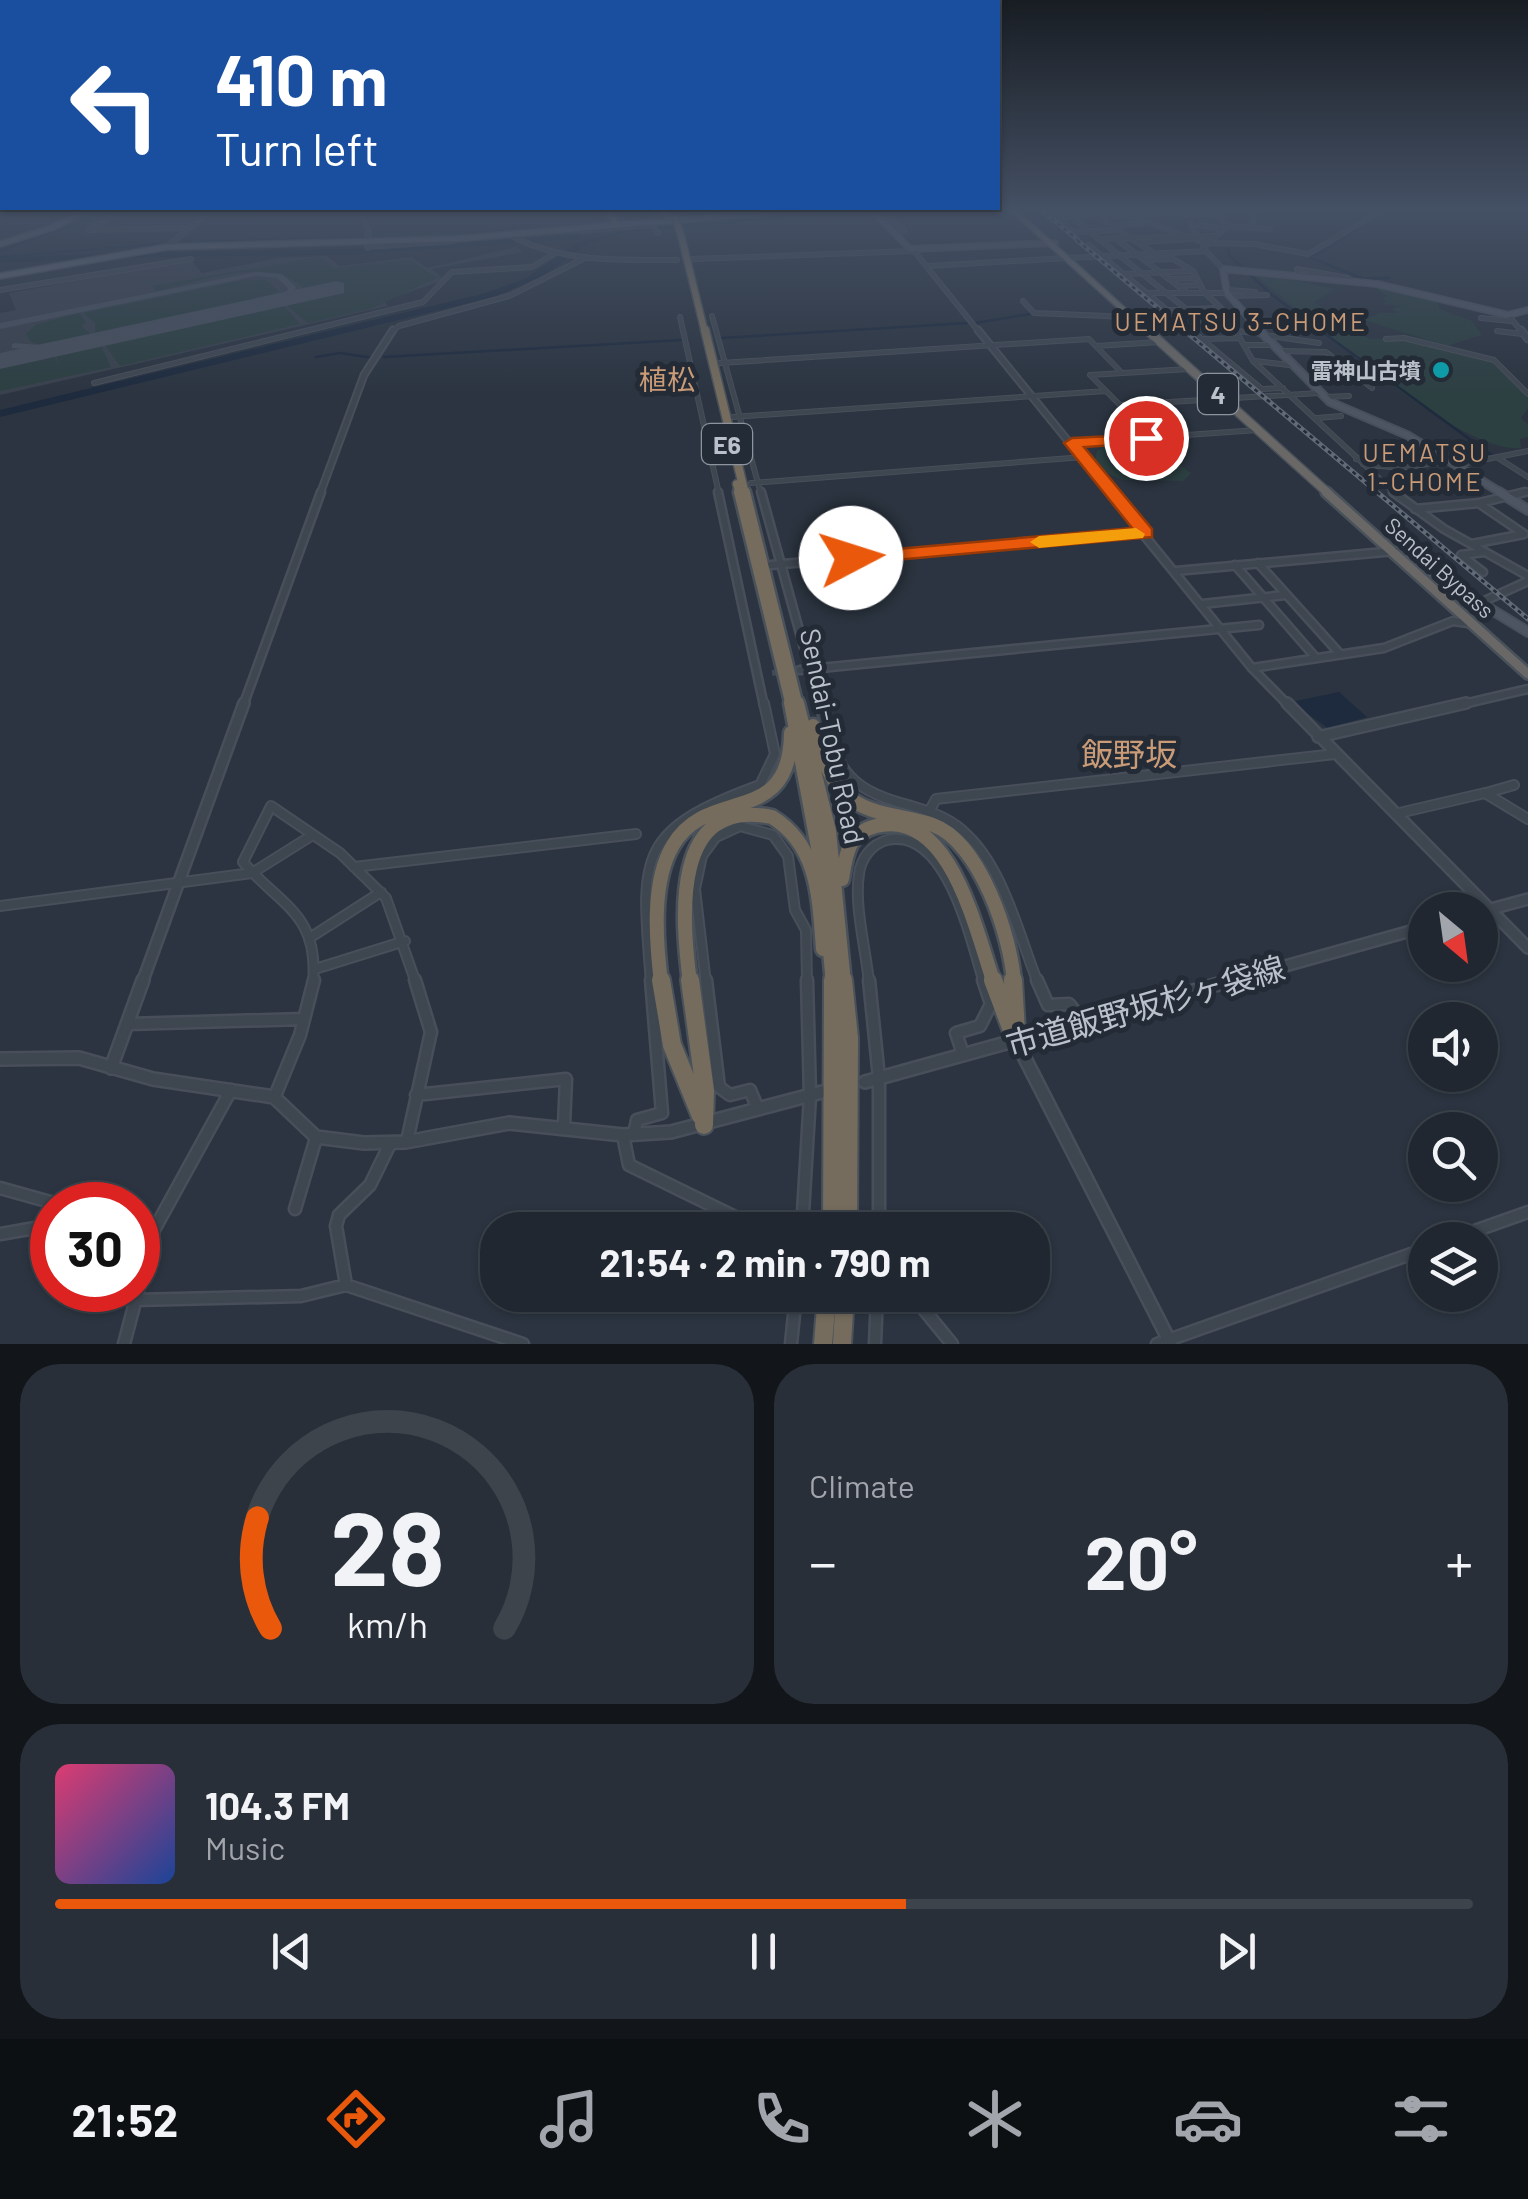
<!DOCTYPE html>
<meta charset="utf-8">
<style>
body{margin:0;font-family:Barlow,"Noto Sans JP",sans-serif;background:#282f38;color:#f1f3f6;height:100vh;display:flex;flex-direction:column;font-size:38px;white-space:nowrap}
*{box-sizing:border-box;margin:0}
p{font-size:32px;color:#a2a5ab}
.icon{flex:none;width:55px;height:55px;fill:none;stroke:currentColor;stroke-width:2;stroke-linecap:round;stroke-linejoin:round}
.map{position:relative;height:1344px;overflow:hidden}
.sheet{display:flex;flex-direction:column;gap:20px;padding:20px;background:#12151a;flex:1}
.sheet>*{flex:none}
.banner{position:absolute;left:0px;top:0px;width:1000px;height:210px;box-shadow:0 2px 8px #0004,0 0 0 2px #3d444c;background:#1a4fa0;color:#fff;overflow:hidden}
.needle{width:65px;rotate:151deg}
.buttons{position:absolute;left:1408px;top:892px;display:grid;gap:20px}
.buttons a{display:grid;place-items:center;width:90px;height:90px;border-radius:50%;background:#202730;box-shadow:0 2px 8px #0004,0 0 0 2px #3d444c;font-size:50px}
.speed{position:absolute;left:30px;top:1182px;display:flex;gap:20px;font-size:50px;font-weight:700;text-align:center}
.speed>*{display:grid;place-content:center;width:130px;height:130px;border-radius:50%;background:#202730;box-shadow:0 2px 8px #0004,0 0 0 2px #3d444c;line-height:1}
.speed .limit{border:15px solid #d22;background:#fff;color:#111}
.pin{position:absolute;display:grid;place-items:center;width:85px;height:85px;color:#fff;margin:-42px;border:5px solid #fff;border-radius:50%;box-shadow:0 2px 10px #0007}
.me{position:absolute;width:110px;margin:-55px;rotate:85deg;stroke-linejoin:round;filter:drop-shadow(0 0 8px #0008)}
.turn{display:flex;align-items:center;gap:35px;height:210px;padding:0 50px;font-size:45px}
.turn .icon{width:130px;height:130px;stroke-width:2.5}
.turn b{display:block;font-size:70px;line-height:85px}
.big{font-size:75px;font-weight:700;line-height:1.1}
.sheet .widget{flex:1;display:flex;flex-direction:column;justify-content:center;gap:15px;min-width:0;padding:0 35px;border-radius:40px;background:#282f38}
.sheet .dial{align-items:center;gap:0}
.dial svg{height:260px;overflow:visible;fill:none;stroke:#3d444c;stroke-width:7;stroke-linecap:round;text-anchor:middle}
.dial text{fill:#f1f3f6;stroke:none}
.song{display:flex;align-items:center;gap:30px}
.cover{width:120px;height:120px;border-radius:15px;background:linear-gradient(135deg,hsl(340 70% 55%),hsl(220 70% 35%))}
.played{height:10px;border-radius:5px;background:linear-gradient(90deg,#ea580c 60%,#3d444c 60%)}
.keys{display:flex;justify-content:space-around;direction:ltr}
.heat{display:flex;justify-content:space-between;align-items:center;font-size:55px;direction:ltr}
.sheet .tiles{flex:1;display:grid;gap:20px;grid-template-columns:1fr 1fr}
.widget:last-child{grid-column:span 2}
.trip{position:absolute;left:480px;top:1212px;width:570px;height:100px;border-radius:40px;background:#202730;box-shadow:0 2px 8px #0004,0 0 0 2px #3d444c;font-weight:700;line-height:100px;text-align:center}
.dock{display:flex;height:160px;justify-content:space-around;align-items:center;background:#0d1013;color:#a2a5ab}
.dock .icon{width:70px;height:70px}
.dock .selected{color:#ea580c}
.dock b{font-size:45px;color:#f1f3f6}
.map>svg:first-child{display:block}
</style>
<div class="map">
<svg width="1528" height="1344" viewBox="0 0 1528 1344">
<rect width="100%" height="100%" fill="#2b3440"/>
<path fill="#39414d" d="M516,247L523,252L432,269L444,280L384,301L388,306L0,395V313L16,310L9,293L191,260L202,273L279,258L327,256L339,266L412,257L427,268Z"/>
<path fill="#2c3f41" d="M320,257L334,268L411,260L437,278L370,309L308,323L286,305L340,293L331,284L305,289C267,254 202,282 156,291L152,286Z
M1251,271L1335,289L1314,302L1336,316L1330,317L1370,339L1404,338L1485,357L1499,364L1528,394V408L1521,418L1528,424V437L1520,439L1521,448C1460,455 1302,313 1251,271Z
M245,280H266L279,291L266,297L95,334V323L83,313Z
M1380,286L1436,300L1440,309L1472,321L1482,335L1447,346L1364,320L1380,313H1399L1391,309L1403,306L1382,304L1387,301L1382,298L1387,296L1374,287Z
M284,306L300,324L120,366L105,345Z
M80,313L86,323L81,326L92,335L39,344L31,342L26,334L37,324Z
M101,346L111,367L0,391V368L54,356L59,365L56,355Z
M1111,443L1152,445L1191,473L1183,481L1122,480L1105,472L1095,460L1097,451Z"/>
<path fill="#1e2b3e" d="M646,227L587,244L545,275L493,297L0,417V410L486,293L527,278L581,240Z
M1339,692L1367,717L1328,728L1291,702Z"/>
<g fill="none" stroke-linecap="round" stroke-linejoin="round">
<path stroke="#1e2b3e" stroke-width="2.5" d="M184,242L362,238
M1229,244L1228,254L1272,295L1494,457
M0,251L120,208
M1306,255L1319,254L1380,214L1377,208
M0,257L158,244
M1311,258L1364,279L1389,278
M975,323L1030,314
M721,338L967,323
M316,357L340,353L373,358
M384,357L682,340"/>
<path stroke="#1e2b3e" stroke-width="5" d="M635,229L887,208
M125,255L349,252L578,237
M0,260L108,256"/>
<path fill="#464f5c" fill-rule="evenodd" d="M256,272L282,274L296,287L294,294L281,303H275V299L286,293L288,288L277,278L256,276L0,329V323Z
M15,343L53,346L58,349L53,352L12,348V344Z"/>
<path fill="#464f5c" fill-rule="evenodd" d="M336,281L344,283V293L0,369V353Z"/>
<path stroke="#414955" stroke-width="6" stroke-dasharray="6 2.5" stroke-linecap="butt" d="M772,673L800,670"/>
<g stroke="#484f5a" stroke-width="6">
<path id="minor-far3" d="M680,208L685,219
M881,208L905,231H898
M1045,208L1075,233
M1061,208L1088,230
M1084,208L1154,253
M1157,209L1173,214
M1087,210H1106
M1214,210H1246L1254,218L1251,227
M1247,210H1261
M0,211L32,210
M1127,215L1205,243L1254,244L1308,254L1376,214L1374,208
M1055,216L1217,214
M648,221L658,218L653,209
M1191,224L1197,234
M1199,225L1224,229
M1111,226L1143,223
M1226,226L1270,229
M579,231L652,225L658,233
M1073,232L1115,230
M1115,238L1185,291
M1138,242L1191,239
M1089,245L1262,389L1283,388
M1163,253L1193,271L1204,292L1225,312L1253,361L1396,494
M1119,255L1212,330
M1146,260L1172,259
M928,266L1067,258
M1297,269L1348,278L1299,275Z
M1125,274L1192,271
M1169,279L1197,278
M1178,286L1200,285
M1227,290L1255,292
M1148,293H1227
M1228,296L1267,295
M1023,301L1034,313L1107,316L1263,334
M1168,310L1219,308
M712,316L761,494
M680,317L719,494
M1199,318L1227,316
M1481,318L1511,321
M1249,319L1275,320
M1255,326L1309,327
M1497,331L1522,334
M1264,335L1319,343
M1204,339L1240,338
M1386,339L1404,338L1494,360L1528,394
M1244,345H1274
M1096,346L1159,342
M1281,351L1326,352L1372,388
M1255,361L1297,366
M720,363L1089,339L1122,373
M1189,369L1090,375L1120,405L1319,393
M1308,380L1355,376
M94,383L423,302L452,272L532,267L554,254
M1324,397L1349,396
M1152,404L1182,434
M733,417L1106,391
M1317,418L1341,416
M1072,443L1258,430
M1498,458L1528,477
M1356,459L1433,451
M1363,464L1400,468L1449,461
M1457,465L1528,451
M751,483L1084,457
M1515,494L1528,491"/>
</g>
<g stroke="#484f5a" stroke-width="11">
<path id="minor-far2" d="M718,492L764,706
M761,492L820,706
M1393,492L1444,529L1528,576
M1415,509L1479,503L1525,492
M1472,544L1524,534L1480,504
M1258,563L1340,654
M771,565L1144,533
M1235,565L1316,658
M1483,572L1461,555L1484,552
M1480,603L1528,581
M1202,604L1285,595
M1252,668L1384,648L1453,621L1468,623
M800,670L1259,625"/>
</g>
<g stroke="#484f5a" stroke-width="12">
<path id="minor-far1" d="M819,703C836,763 843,789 908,805C928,811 948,817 963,831C1003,865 1019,936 1038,983
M1486,793L1514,785
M929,812L936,799L1335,754
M1395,814L1485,793L1528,819
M354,867L636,834
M0,906L252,873L311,836
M311,937L381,892
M315,969L405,941
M313,983C319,914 282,907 243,862L271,806L340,853L386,898L416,983
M651,983C641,857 634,831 760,785L775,754L764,703
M706,983L695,889L702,856L716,837L740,826L773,835L788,856L795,910L806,930L807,983
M869,983C866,949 854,907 859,874C861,858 872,844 887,840C947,826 971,942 984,983"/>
</g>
<g stroke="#484f5a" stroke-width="15">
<path id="minor" d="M706,980L719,1087L730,1095L750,1090L758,1109
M869,980L879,1078V1230
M1037,980L1048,1005L1069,1004L1083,1021
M128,1024L304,1019
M963,1054L956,1033L980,1026L991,1004L983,980
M416,1095L566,1079L564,1125
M275,1096L300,1035L314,980
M634,1134L637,1120L662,1113L651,980
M623,1135L629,1165L762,1230
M407,1141L431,1032L415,980
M0,1188L61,1205
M295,1209L316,1138
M138,1225L154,1230
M802,1230L810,1096L807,980
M0,1234L52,1225
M1449,1240L1528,1212
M346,1285L336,1226L339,1215L370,1185L390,1144
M912,1295L952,1344
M136,1300L301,1296L346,1285L523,1344
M124,1344L154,1230L231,1090
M791,1344L796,1295
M875,1344L877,1295
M1157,1344L1425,1249"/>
</g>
<g stroke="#484f5a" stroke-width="6">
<path id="tertiary-far4" d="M128,208L88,230L185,228
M360,208L368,230V248
M1209,208L1227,226L1203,248L1223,269
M1089,231L1119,255
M512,236C562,263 621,260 677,260
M1098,239L1214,236
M167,247L213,208
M367,247L453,241
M1067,258L1206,251
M693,259L914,251L980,333
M0,290L191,259
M1508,315L1523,333
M390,333L399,326L509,296L587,257"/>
</g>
<g stroke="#484f5a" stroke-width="9">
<path id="tertiary-far3" d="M978,330L1111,494
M1521,330L1528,339
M320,494L364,375L393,330"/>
</g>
<g stroke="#484f5a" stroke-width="11">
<path id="tertiary-far2" d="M1109,492L1252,668L1289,706
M1176,571L1395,551
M243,706L321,492
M1455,706L1528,689"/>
</g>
<g stroke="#484f5a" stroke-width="14">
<path id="tertiary-far1" d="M1287,703L1528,948
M1318,737L1466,703
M1480,912L1528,899
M142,983L244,703
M1224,983L1425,927"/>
</g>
<g stroke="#484f5a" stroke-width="16">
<path id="tertiary" d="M1016,1041L1171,1344
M0,1059L79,1058L153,1079L274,1097L316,1137L364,1143L406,1142L509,1123L623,1135L671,1132L822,1092
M111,1068L143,980
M865,1082L1233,980"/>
</g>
<g stroke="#484f5a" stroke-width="8">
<path id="secondary-far2" d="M870,208L910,249L1055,243
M1262,333L1227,293L1223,269L1377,284L1508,315L1528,310"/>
</g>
<g stroke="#484f5a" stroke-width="10">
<path id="secondary-far1" d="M1259,330L1330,402L1407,435L1503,494"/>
</g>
<g stroke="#484f5a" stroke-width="12">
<path id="secondary" d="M1499,492L1528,510
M1407,558L1528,632"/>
</g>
<g stroke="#484f5a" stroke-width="8">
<path id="primary" d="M0,244L54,227L90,208
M0,276L167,247L455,239L818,208"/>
</g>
<g stroke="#49515b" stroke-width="8">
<path id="trunk-far2" d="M1011,208L1149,333"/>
</g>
<g stroke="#49515b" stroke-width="11">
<path id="trunk-far1" d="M1147,330L1329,494"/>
</g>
<g stroke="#49515b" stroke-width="14">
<path id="trunk" d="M1326,492L1528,674"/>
</g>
<g stroke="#49515b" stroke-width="9">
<path id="motorway-far4" d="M608,208L616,225
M662,208L668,218
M681,235L705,333"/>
</g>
<g stroke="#49515b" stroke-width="11">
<path id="motorway-far3" d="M705,330L745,494
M737,484L740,494"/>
</g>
<g stroke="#49515b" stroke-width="15">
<path id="motorway-far2" d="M739,492L791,706
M745,492L798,706"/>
</g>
<g stroke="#49515b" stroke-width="19">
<path id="motorway-far1" d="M791,703L822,869L833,983
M797,703L829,831L844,983
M813,726C821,749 827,778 846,795C868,816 905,815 933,825C980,842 1011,936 1014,983
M842,879C846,854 848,833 876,826C951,807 976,933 994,983
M661,983C656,941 651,882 673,845C708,785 790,829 791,733
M690,983C682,920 670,796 772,817C819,846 819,899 823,949"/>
</g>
<g stroke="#49515b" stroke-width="22">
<path id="motorway" d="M661,980L672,1045L701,1116
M690,980L705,1091L704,1125
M843,980L849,1038L848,1230
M993,980L1016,1041
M1013,980L1016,1032
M832,1230L833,980
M823,1344L827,1295
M842,1344L845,1295"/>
</g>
<use href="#minor-far3" stroke="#3e4650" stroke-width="4"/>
<use href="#minor-far2" stroke="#3e4650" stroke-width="6"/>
<use href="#minor-far1" stroke="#3e4650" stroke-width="8"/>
<use href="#minor" stroke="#3e4650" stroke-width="10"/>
<use href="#tertiary-far4" stroke="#3e4650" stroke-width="4"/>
<use href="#tertiary-far3" stroke="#3e4650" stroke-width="5"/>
<use href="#tertiary-far2" stroke="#3e4650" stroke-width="6"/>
<use href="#tertiary-far1" stroke="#3e4650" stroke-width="9"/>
<use href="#tertiary" stroke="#3e4650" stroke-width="11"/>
<use href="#secondary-far2" stroke="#4d5563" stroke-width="5"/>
<use href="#secondary-far1" stroke="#4d5563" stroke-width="6"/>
<use href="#secondary" stroke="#4d5563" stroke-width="8"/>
<use href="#primary" stroke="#5d6570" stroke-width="5"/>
<use href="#trunk-far2" stroke="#696866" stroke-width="5"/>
<use href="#trunk-far1" stroke="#696866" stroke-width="8"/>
<use href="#trunk" stroke="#696866" stroke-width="9"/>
<use href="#motorway-far4" stroke="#756c5d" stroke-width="6"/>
<use href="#motorway-far3" stroke="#756c5d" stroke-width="8"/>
<use href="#motorway-far2" stroke="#756c5d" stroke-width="10"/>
<use href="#motorway-far1" stroke="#756c5d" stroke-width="14"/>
<use href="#motorway" stroke="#756c5d" stroke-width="18"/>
<g stroke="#616a77" stroke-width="5">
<path id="rail" d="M1039,208L1077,239
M1077,240L1528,619"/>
</g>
<use href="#rail" stroke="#232b36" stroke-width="2.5" stroke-dasharray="4" stroke-linecap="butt"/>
<g stroke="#49515b" stroke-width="9" stroke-linecap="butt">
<path id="motorway-bridge" d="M675,218L681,235"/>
</g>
<use href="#motorway-bridge" stroke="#756c5d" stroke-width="6"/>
</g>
<linearGradient id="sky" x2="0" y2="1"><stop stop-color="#181d23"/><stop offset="0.53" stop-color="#445064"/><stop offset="1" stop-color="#445064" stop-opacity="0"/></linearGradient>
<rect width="1528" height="396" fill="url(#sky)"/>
<path fill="#ea580c" stroke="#983908" stroke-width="2.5" d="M1152,434V441L1146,443L1084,447L1152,529V537L851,564L841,558L851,553L1132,528L1064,443L1072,438Z"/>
<path fill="#f59e0b" d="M1136,528L1145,534L1143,538L1039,548L1030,542L1039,536Z"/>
<circle fill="#0f9aa8" stroke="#232b36" stroke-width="4" cx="1441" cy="370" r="10"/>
<g text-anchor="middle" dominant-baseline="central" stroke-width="10" stroke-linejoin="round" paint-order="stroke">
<g font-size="22" font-weight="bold" fill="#bbc1ca" stroke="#232b36" text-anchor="end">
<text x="1421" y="370">雷神山古墳</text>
</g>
<g font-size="22" fill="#bbc1ca" stroke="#232b36">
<text transform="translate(1440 567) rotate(42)">Sendai Bypass</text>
</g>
<g font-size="25" letter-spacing="2.5" fill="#ca9b77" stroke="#232b36">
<text x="1241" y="321">UEMATSU 3-CHOME</text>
<text x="1425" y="452">UEMATSU<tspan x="1425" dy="29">1-CHOME</tspan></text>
</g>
<g fill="#232b36" stroke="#8d949e" stroke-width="2.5">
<rect x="1198" y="374" width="40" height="40" rx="8"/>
<rect x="702" y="424" width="50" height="40" rx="8"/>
</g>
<g font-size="25" font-weight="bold" fill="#bbc1ca">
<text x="1218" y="394">4</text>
<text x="727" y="444">E6</text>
</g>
<g font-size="28" fill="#ca9b77" stroke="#232b36">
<text x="667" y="379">植松</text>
</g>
<g font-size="28" fill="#bbc1ca" stroke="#232b36">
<text transform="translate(833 736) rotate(78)">Sendai-Tobu Road</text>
</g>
<g font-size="32" fill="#ca9b77" stroke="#232b36">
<text x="1129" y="753">飯野坂</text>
</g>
<g font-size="32" fill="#bbc1ca" stroke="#232b36">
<text transform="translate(1145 1005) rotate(-16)">市道飯野坂杉ヶ袋線</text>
</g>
</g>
</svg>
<div class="buttons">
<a><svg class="needle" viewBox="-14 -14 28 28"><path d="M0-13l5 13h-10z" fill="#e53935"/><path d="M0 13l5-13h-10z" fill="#a2a5ab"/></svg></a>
<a><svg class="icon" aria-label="sound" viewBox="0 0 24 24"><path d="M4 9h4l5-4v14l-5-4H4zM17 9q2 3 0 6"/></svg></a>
<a><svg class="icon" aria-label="search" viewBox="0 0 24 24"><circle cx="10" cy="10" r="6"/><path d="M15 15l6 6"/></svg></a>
<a><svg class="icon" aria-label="layers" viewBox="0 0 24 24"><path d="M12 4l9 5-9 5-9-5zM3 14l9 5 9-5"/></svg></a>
</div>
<div class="speed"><div class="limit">30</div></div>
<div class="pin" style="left:1146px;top:438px;background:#d93025"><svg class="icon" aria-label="arrive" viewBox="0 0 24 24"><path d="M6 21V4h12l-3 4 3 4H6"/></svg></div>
<svg class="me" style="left:851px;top:558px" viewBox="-20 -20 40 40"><circle r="19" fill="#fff"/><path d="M0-13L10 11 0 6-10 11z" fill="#ea580c"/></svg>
<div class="trip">21:54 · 2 min · 790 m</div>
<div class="banner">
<div class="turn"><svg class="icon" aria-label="left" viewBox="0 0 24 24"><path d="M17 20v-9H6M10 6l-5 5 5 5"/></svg><div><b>410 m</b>Turn left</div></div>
</div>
</div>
<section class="sheet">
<div class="tiles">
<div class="widget dial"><svg viewBox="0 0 100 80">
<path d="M14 69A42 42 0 1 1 86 69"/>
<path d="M14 69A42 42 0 0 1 10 35" stroke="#ea580c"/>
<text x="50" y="56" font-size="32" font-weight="700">28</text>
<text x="50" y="72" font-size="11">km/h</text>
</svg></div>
<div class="widget"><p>Climate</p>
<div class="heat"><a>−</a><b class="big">20°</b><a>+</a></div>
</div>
<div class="widget">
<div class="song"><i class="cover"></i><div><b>104.3 FM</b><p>Music</p></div></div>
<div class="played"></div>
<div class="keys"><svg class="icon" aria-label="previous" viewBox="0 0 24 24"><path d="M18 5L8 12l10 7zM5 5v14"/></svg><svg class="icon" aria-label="pause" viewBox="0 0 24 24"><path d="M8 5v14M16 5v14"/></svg><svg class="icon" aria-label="next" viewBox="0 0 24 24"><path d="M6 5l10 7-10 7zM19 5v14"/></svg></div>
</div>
</div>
</section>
<nav class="dock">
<b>21:52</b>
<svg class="icon selected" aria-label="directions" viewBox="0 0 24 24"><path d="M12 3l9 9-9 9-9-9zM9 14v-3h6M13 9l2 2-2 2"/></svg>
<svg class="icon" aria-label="music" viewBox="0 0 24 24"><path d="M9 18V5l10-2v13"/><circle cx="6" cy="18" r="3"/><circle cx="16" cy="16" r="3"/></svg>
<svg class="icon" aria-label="phone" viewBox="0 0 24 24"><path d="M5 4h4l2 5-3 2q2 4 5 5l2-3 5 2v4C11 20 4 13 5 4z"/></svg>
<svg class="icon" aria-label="climate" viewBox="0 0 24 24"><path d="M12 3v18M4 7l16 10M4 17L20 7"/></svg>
<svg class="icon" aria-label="car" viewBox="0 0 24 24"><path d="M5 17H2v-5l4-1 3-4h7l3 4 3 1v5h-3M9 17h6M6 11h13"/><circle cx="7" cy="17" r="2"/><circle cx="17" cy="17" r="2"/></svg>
<svg class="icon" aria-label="filters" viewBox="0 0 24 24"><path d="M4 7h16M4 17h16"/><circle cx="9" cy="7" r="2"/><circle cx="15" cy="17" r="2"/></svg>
</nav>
